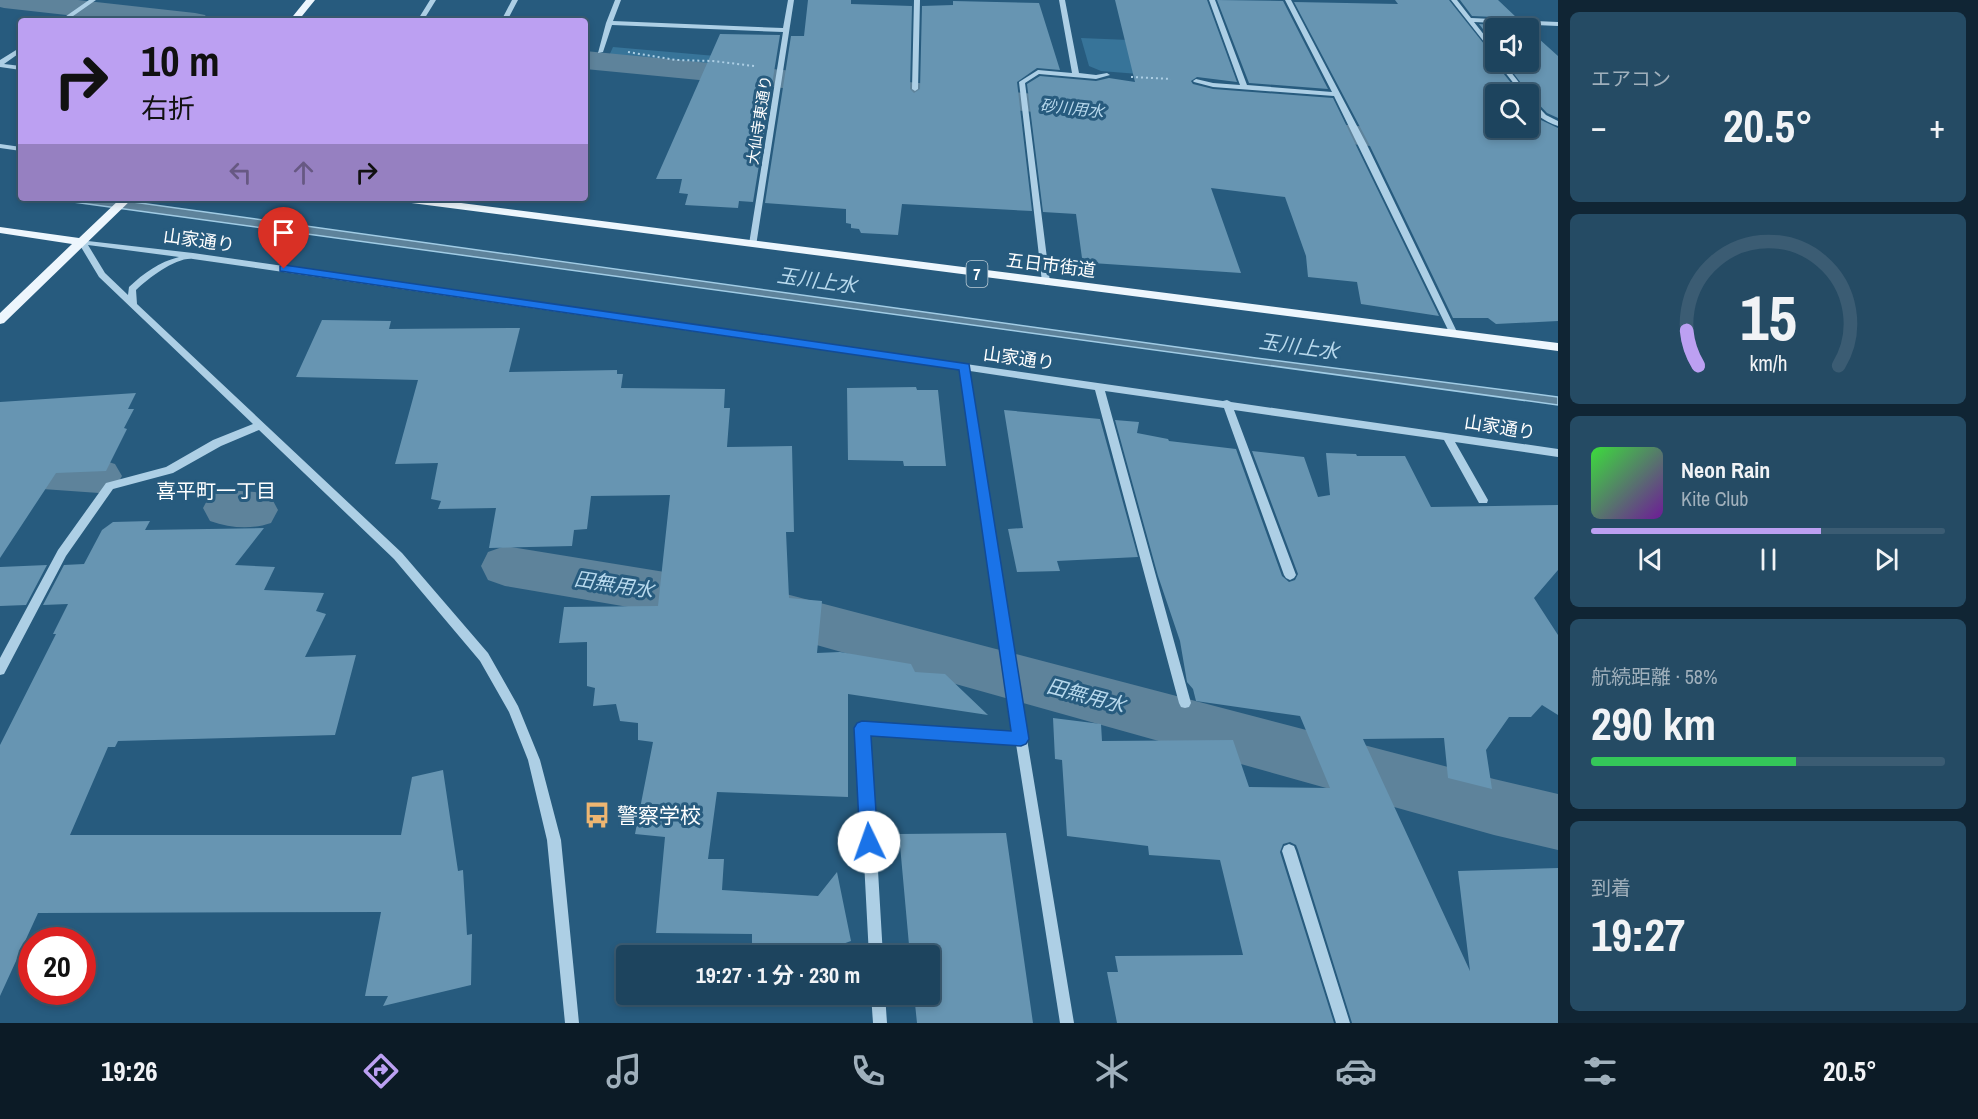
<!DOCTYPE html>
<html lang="ja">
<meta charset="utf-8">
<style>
body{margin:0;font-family:"Archivo Narrow","Noto Sans JP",sans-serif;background:#254b64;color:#f1f3f6;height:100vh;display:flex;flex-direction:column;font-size:22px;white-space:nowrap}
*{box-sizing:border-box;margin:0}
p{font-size:20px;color:#a0b0bc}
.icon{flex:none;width:33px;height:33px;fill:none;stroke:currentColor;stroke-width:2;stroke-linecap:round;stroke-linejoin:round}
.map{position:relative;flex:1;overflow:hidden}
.sheet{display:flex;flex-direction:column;gap:12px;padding:12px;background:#102534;width:420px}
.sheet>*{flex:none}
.hud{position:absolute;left:18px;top:18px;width:570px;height:183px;border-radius:6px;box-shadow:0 3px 9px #0003,0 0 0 2px #3b5c73;background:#bca0f2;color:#111;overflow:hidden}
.fabs{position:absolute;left:1485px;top:18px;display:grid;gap:12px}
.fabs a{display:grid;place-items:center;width:54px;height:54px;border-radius:6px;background:#1d445e;box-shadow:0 3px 9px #0003,0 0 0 2px #3b5c73;font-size:30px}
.speed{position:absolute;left:18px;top:927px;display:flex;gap:12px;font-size:30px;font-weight:700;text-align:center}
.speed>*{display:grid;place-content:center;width:78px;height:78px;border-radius:50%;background:#1d445e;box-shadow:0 3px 9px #0003,0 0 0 2px #3b5c73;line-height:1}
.speed .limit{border:9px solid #d22;background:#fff;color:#111}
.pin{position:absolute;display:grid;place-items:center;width:51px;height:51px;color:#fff;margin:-62px -26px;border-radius:50% 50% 50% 0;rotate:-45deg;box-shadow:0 0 6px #0007}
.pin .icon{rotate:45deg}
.me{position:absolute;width:66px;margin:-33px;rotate:357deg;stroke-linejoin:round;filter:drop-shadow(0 0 4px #0008)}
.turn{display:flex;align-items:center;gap:21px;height:126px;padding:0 24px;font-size:27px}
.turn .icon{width:78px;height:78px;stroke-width:2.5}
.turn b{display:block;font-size:42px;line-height:51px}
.lanes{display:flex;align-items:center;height:57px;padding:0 24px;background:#0003;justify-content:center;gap:30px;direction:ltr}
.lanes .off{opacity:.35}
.big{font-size:45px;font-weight:700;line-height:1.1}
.sheet .widget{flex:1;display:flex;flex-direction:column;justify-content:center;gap:9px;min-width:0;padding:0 21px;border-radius:9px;background:#254b64}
.sheet .dial{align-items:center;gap:0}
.dial svg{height:156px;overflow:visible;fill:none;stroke:#3b5c73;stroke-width:7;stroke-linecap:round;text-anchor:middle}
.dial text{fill:#f1f3f6;stroke:none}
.song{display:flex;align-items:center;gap:18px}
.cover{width:72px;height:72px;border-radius:9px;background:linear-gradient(135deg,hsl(120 70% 55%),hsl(280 70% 35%))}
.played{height:6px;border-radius:3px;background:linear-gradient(90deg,#bca0f2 65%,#3b5c73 65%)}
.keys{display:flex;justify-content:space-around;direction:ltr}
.heat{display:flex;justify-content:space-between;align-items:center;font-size:33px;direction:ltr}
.charge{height:9px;border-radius:4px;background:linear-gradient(90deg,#34c759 58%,#3b5c73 0)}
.trip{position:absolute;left:616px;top:945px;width:324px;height:60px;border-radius:6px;background:#1d445e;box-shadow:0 3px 9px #0003,0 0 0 2px #3b5c73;font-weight:700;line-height:60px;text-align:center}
.tab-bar{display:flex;height:96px;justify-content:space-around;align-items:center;background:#0c1b26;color:#a0b0bc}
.tab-bar .icon{width:42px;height:42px}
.tab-bar .active{color:#bca0f2}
.tab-bar b{font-size:27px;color:#f1f3f6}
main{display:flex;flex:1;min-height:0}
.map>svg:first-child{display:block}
</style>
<main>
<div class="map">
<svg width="1558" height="1023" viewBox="0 0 1558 1023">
<rect width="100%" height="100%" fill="#275b7e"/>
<path fill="#377499" d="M1081,38L1177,42L1188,78L1101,71L1089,66Z
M613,47L774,61V74L608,58Z"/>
<path fill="#5e839b" stroke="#a1cce5" stroke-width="1.5" d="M44,198H104L1256,358L1558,397V405Z"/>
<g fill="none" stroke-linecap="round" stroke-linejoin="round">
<path fill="#5e839b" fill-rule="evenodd" d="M0,0H78L195,13L205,15L209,21H120L4,8L0,7Z
M585,51L1086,99L1097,101L1102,108L1097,115L1086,117L585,69Z
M1287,119L1558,146V166L1276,136L1271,129L1276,122Z
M0,452L99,459L115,464L122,476L115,488L99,493L0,486Z
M226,490L255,492L271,497L278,510L271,523C250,530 231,528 210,521L203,508L210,495Z
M505,546L763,588L1494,779L1558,794V850L1494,835L763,630L505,586L488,580L481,566L488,552Z"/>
</g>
<path fill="#6795b2" d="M808,0H851V4L912,6L910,89L914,93L920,89L922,6L953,5V1L1039,3L1060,70L1037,68L1017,82L1032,211L902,204L898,235L861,233L859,229L851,228V224L846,223V209L765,203L791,36H804Z
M1115,0H1207L1237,82L1197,77L1191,81L1193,84L1213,89L1333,98L1439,316L1361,304L1357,282L1308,277L1306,256L1285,197L1211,188L1241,273L1092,263L1088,259L1082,258L1076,214L1043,212L1027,84L1040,76L1096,81L1109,78L1135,82Z
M1217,0L1283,1L1328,89L1249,83Z
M1395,0H1449L1496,59L1495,63L1520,94H1496V128H1528V107L1541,120L1558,128V321L1496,324L1488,318H1453L1369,144L1294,2L1398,4Z
M1460,0H1498L1517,18L1472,16Z
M1479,24L1526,27L1528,28H1496V46Z
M1528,29L1558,56V118L1547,113L1530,95L1505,62H1528Z
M720,34L780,35L753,202L739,201L738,208L685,205L688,194L679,193L682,179H656Z
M322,320L391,321L389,329L520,328L509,372L617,370V374H623L621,388L725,389L724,408H730L727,447L792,446L794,532H786L789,598L822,601L817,653L840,652L911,664L915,672L945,674L988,715L848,694V797L717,792L708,859H724L722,890L818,896L837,872L851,941L840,945L838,956H752V934L656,933L665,837L635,834L653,742L638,740V723L620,721L616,704L593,706L595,688L587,686V642L559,643L564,607L658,606L670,495L591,496L587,529L574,530L572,546L489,548L496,508L438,509L441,501L431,499L438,463L395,464L418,380L296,377Z
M916,387L917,390H938L946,466H904L903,461L848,460L847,388Z
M136,393L128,409H134L124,428L127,429L106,471L56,473L0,558V402Z
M1004,410L1100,419L1138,557L1057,561L1060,571L1017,572L1008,529L1023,528Z
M1115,420L1139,422L1137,433L1168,439L1169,441L1236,449L1282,576L1289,582L1295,580L1298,574L1252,451L1304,457L1318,497L1330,495L1326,453L1356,454L1357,456H1405L1431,507L1558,505V570L1534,598L1558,635V715L1542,705L1531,717H1509L1486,750L1492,789L1448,778L1444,738L1363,739L1470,971L1458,871L1558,868V1023H1352L1298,850L1296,845L1290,842L1283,844L1280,852L1334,1023H1117L1107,972H1118L1115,956L1243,955L1220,860L1149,855L1148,846L1067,836L1062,760L1055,759L1053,718L1101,724L1102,741L1233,740L1249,787L1330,788L1300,716L1196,701L1193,689L1187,682L1180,641L1158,576Z
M150,521L145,530L264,528L235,565L275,567L264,590L324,593L316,611L326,614L305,657L356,655L335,735L118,741L115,747H108L70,835H401L412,777L443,770L458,871L463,870L467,935L472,934L471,985L383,1006L388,996H365L381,912L38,913L0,996V745L56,634H53L68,604L43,605L64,565L84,564L102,530L113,522Z
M47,565L26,605L0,606V567Z
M1006,833L1033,1023H917L914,994H930V956H910L899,834Z"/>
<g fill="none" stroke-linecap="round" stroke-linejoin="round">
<path stroke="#adcfe5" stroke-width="2" stroke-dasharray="2 3" stroke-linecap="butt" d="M628,52L676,60L713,61L754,66
M1131,77L1171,79"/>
<path fill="#adcfe5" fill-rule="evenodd" d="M89,0H96L66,21H59Z
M430,0H436L423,21H417Z
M512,0H518L507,21H501Z
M615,0H621L613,21L783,28L788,0H794L756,246H753L749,244L783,32L612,25L603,52L598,53L606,23Z
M914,0H920L918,89L915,91L912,89Z
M1059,0H1065L1079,73L1096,75L1107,73L1110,75L1096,79L1039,74L1025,83L1050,282L1046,285L1042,282L1019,82L1038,70L1072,73Z
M1209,0H1215L1247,85L1332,92L1285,0H1291L1367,145L1458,334L1457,336H1451L1450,334L1334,96L1213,87L1194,82L1193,81L1196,79L1213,83L1240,85Z
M1451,0H1457L1471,18L1558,22V26L1474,22L1496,50V57Z
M21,47V52L4,64L21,66V70L0,67V60Z
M1497,62H1503L1528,94H1522Z
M1528,96L1546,115L1558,121V126C1544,121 1528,112 1528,96Z
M0,144L21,147V151L0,148Z
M79,240L193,253L1223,401L1227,400L1231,402L1558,449V457L1455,442L1488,500L1487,503H1479L1444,440L1234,410L1296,575L1294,578L1290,580L1286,578L1284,575L1224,408L1105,391L1191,703L1189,707L1185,708L1181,707L1179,703L1095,390L970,371L1027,739L1074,1023H1060L1016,744L870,734L883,956H869L857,728L859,724L863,722L1014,733L961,370L193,259C176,257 149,278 136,290L137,304L402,553L488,653L518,706L540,760L561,840L579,1023H565L547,840L528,760L509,712L480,661L394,559L259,430L221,446L173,473L113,489L66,556L4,674L0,675V658L58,550L106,483L166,467L213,440L253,424L99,277L78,242ZM88,245L179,257C159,262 144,273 129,287L128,295L105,273Z
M1289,844L1294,846L1296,851L1350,1023H1336L1282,851L1284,846Z
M871,994H885L887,1023H873Z"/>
<path fill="#edf6fd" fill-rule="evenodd" d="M306,0H315L298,21H289Z
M121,198H133L4,323L0,324V313L72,244L0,233V227L79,238Z
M390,198H422L1558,343V351L396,201Z"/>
</g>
<path fill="#1a73e8" stroke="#114b97" stroke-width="1.5" d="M284,265L969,364L1029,739L1026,744L1021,746L871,736L878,842L875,848L869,851L863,848L860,842L854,728L857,723L862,721L1011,731L959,370L280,271V266Z"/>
<defs>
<g id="bus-bare" transform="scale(2.07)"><path d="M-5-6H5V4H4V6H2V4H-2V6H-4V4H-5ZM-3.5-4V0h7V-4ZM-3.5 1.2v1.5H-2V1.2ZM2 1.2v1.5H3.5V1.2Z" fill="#edb672" stroke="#275b7e" stroke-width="2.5" paint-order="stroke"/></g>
</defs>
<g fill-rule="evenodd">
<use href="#bus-bare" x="597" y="815"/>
</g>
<g text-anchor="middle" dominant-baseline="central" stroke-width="6" stroke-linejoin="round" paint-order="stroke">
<g font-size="15" fill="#fff" stroke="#275b7e">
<text transform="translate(759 120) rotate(-81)">大仙寺東通り</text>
</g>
<g font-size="16" font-style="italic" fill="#b8d9ed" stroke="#275b7e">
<text transform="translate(1072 108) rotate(6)">砂川用水</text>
</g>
<rect fill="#275b7e" stroke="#beced8" stroke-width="1.5" x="966.5" y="261" width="21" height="26" rx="4.5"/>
<g font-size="16" font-weight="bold" fill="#fff">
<text x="977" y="274">7</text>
</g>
<g font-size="18" fill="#fff" stroke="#275b7e">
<text transform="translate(199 240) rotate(8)">山家通り</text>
<text transform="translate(1051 265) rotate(7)">五日市街道</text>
<text transform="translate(1019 358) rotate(8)">山家通り</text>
<text transform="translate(1500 427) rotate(9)">山家通り</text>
</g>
<g font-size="20" font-style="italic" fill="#b8d9ed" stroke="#275b7e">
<text transform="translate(817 280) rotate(8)">玉川上水</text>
<text transform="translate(1299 346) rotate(8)">玉川上水</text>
<text transform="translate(614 584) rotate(9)">田無用水</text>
<text transform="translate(1086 695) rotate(15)">田無用水</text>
</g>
<g font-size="20" fill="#fff" stroke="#275b7e">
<text x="216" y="490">喜平町一丁目</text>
</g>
<g font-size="21" fill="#fff" stroke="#275b7e" text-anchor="start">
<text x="617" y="815">警察学校</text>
</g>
</g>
</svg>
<div class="fabs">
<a><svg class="icon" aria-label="sound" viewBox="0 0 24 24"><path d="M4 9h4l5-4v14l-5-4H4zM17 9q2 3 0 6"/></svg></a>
<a><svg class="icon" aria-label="search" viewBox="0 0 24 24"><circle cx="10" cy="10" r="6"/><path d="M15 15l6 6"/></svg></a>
</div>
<div class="speed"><div class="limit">20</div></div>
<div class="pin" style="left:284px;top:269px;background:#d93025"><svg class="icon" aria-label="arrive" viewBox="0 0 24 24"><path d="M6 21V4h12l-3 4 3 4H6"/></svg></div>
<svg class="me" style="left:869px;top:842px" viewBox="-20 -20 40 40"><circle r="19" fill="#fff"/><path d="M0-13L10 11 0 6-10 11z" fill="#1a73e8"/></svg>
<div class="trip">19:27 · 1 分 · 230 m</div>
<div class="hud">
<div class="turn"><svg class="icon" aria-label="right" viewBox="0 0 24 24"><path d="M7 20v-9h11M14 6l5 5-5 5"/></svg><div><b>10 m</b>右折</div></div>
<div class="lanes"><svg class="icon off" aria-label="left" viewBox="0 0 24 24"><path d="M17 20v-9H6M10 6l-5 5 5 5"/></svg><svg class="icon off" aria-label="ahead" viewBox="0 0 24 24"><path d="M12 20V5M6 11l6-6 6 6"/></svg><svg class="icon" aria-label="right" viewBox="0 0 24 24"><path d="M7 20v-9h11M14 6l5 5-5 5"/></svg></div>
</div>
</div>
<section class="sheet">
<div class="widget"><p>エアコン</p>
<div class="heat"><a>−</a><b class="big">20.5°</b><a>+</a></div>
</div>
<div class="widget dial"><svg viewBox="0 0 100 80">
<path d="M14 69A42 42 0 1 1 86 69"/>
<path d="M14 69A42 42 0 0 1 8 51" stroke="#bca0f2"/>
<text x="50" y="56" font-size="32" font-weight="700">15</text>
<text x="50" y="72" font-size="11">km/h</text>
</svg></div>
<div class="widget">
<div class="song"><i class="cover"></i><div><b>Neon Rain</b><p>Kite Club</p></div></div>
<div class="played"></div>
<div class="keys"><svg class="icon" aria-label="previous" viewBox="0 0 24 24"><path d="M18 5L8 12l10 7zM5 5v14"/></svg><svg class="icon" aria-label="pause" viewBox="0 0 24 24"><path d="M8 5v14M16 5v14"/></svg><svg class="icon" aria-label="next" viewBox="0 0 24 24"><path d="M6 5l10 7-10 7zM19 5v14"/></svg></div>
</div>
<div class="widget"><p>航続距離 · 58%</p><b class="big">290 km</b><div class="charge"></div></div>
<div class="widget"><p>到着</p><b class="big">19:27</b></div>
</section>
</main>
<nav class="tab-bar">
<b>19:26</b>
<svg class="icon active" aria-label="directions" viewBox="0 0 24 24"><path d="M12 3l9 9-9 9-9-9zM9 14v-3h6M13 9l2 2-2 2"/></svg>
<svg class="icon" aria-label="music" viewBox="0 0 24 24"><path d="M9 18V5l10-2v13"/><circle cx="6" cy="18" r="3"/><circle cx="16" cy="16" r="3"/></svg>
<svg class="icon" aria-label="phone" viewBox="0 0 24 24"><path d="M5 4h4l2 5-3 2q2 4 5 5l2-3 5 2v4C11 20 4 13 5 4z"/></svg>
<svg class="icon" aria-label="climate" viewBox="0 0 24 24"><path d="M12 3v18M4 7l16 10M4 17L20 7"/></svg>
<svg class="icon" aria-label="car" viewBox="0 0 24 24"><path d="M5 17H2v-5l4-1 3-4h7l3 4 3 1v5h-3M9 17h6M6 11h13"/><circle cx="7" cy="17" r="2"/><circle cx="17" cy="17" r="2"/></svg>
<svg class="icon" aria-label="filters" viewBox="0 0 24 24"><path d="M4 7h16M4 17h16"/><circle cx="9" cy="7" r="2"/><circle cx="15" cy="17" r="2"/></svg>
<b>20.5°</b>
</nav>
